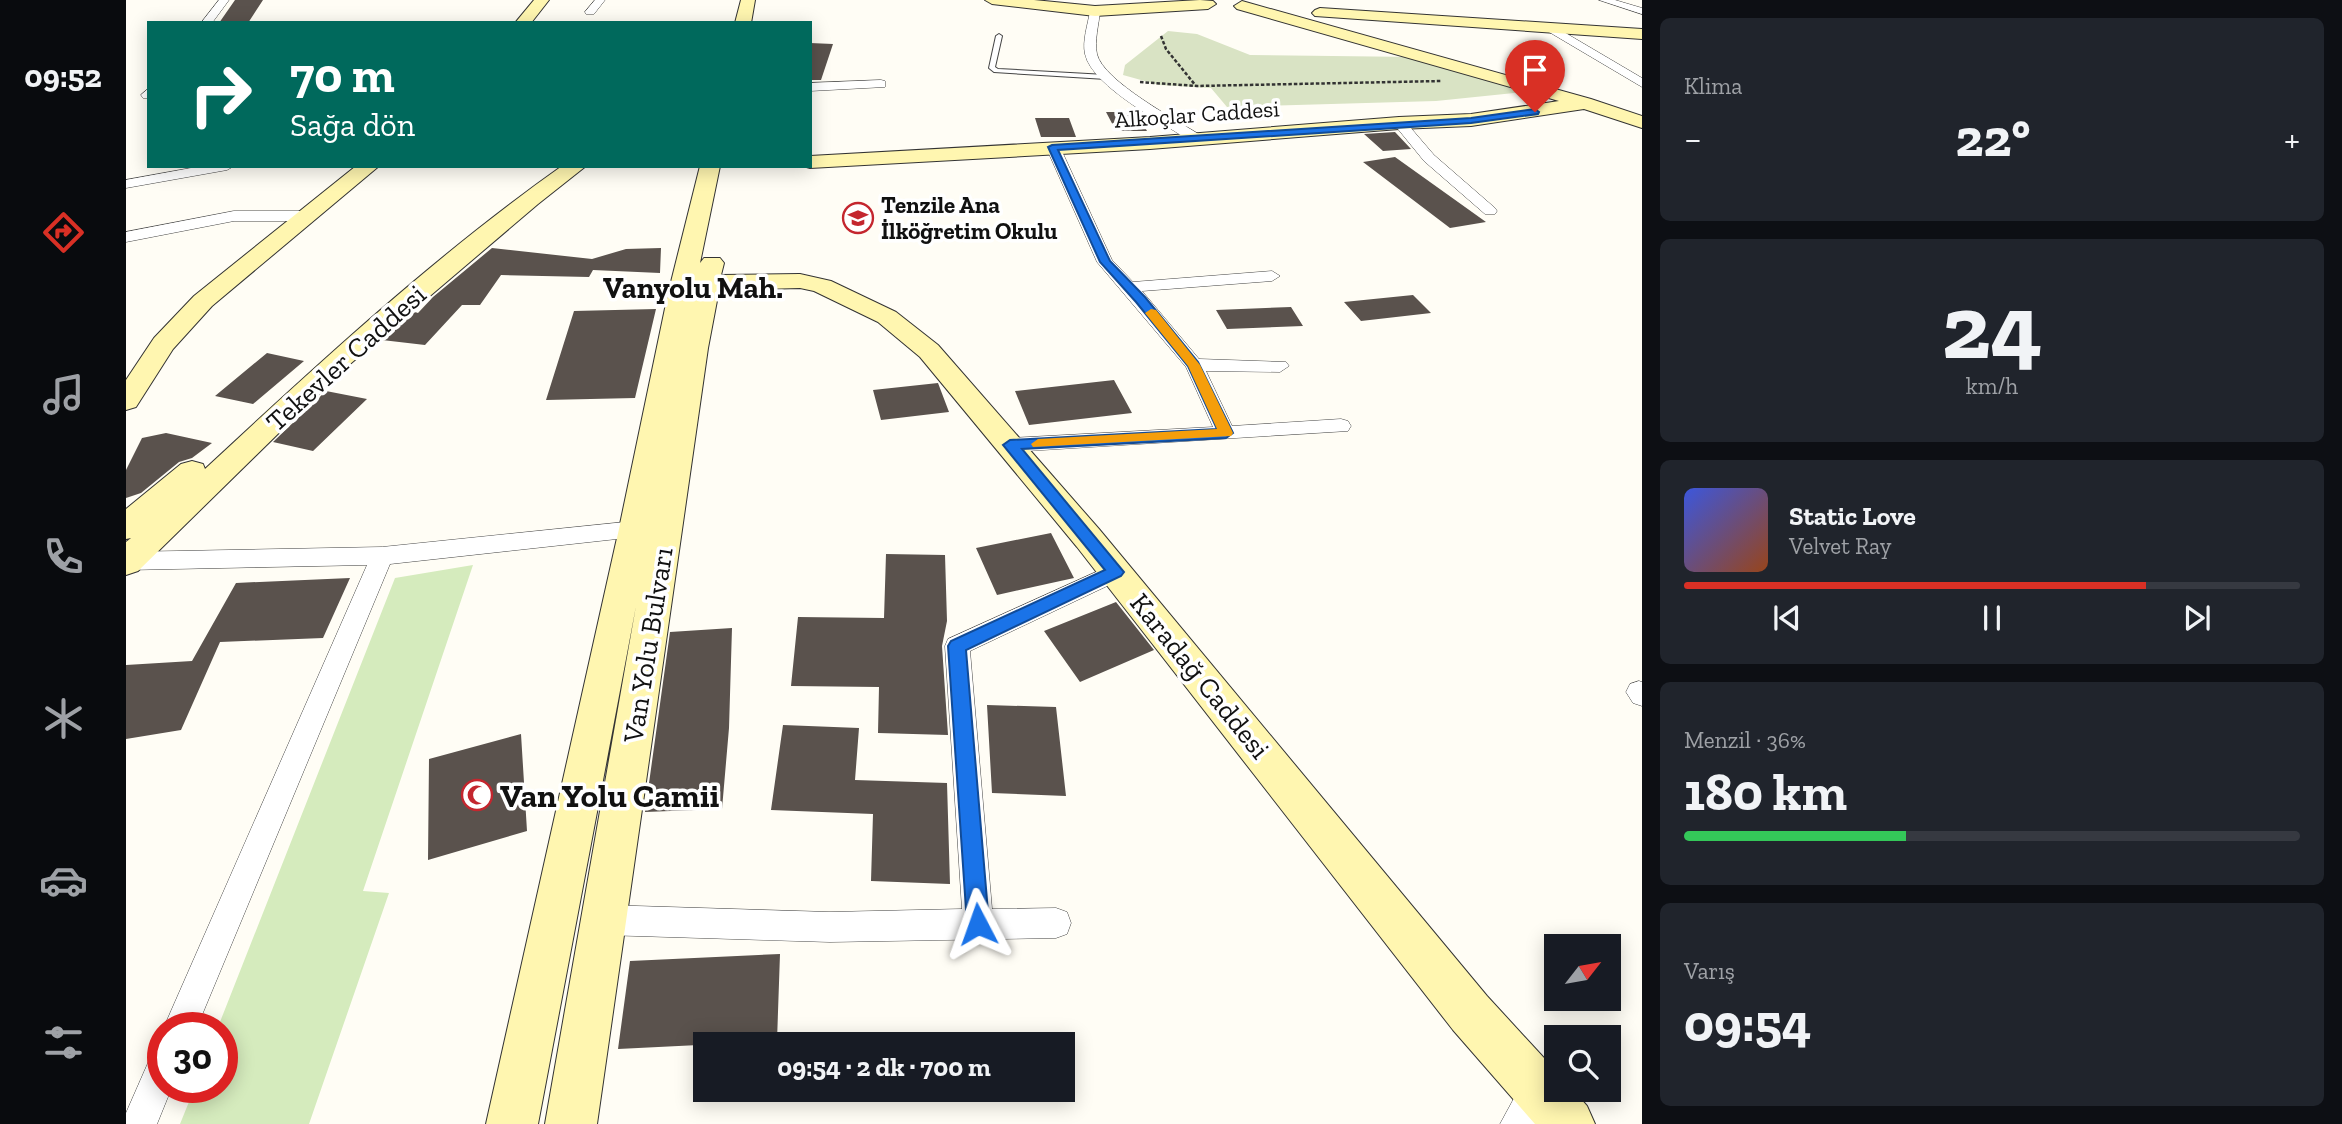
<!DOCTYPE html>
<html lang="tr">
<meta charset="utf-8">
<style>
body{margin:0;font-family:"Zilla Slab",serif;background:#20242c;color:#f1f3f6;height:100vh;display:flex;flex-direction:column;font-size:26px;white-space:nowrap}
*{box-sizing:border-box;margin:0}
p{font-size:23px;color:#9ea1a6}
.icon{flex:none;width:38px;height:38px;fill:none;stroke:currentColor;stroke-width:2;stroke-linecap:round;stroke-linejoin:round}
.map{position:relative;flex:1;overflow:hidden}
.panel{display:flex;flex-direction:column;gap:18px;padding:18px;background:#0d0f14;width:700px}
.panel>*{flex:none}
.top-card{position:absolute;left:21px;top:21px;width:665px;height:147px;border-radius:0px;box-shadow:0 4px 18px #0003;background:#00695c;color:#fff;overflow:hidden}
.needle{width:46px;rotate:59deg}
.tools{position:absolute;left:1418px;top:934px;display:grid;gap:14px}
.tools a{display:grid;place-items:center;width:77px;height:77px;border-radius:0px;background:#171b24;box-shadow:0 4px 18px #0003;font-size:35px}
.speed{position:absolute;left:21px;top:1012px;display:flex;gap:14px;font-size:35px;font-weight:700;text-align:center}
.speed>*{display:grid;place-content:center;width:91px;height:91px;border-radius:50%;background:#171b24;box-shadow:0 4px 18px #0003;line-height:1}
.speed .limit{border:10px solid #d22;background:#fff;color:#111}
.pin{position:absolute;display:grid;place-items:center;width:60px;height:60px;color:#fff;margin:-72px -30px;border-radius:50% 50% 50% 0;rotate:-45deg;box-shadow:0 0 7px #0007}
.pin .icon{rotate:45deg}
.me{position:absolute;width:77px;margin:-38px;rotate:356deg;stroke-linejoin:round;filter:drop-shadow(0 0 5px #0008)}
.turn{display:flex;align-items:center;gap:24px;height:147px;padding:0 28px;font-size:32px}
.turn .icon{width:91px;height:91px;stroke-width:2.5}
.turn b{display:block;font-size:49px;line-height:60px}
.big{font-size:52px;font-weight:800;line-height:1.1}
.panel .widget{flex:1;display:flex;flex-direction:column;justify-content:center;gap:10px;min-width:0;padding:0 24px;border-radius:10px;background:#20242c}
.panel .dial{align-items:center;gap:0}
.dial b{font-size:91px;line-height:1}
.song{display:flex;align-items:center;gap:21px}
.cover{width:84px;height:84px;border-radius:10px;background:linear-gradient(135deg,hsl(230 70% 55%),hsl(20 70% 35%))}
.played{height:7px;border-radius:4px;background:linear-gradient(90deg,#d93025 75%,#363941 75%)}
.keys{display:flex;justify-content:space-around;direction:ltr}
.heat{display:flex;justify-content:space-between;align-items:center;font-size:38px;direction:ltr}
.charge{height:10px;border-radius:5px;background:linear-gradient(90deg,#34c759 36%,#363941 0)}
.trip{position:absolute;left:567px;top:1032px;width:382px;height:70px;border-radius:0px;background:#171b24;box-shadow:0 4px 18px #0003;font-weight:800;line-height:70px;text-align:center}
main{display:flex;flex:1;min-height:0}
.dock{display:flex;flex-direction:column;width:126px;justify-content:space-around;align-items:center;background:#090b0e;color:#9ea1a6}
.dock .icon{width:49px;height:49px}
.dock .selected{color:#d93025}
.dock b{font-size:32px;color:#f1f3f6}
.map>svg:first-child{display:block}
</style>
<main>
<nav class="dock">
<b>09:52</b>
<svg class="icon selected" aria-label="directions" viewBox="0 0 24 24"><path d="M12 3l9 9-9 9-9-9zM9 14v-3h6M13 9l2 2-2 2"/></svg>
<svg class="icon" aria-label="music" viewBox="0 0 24 24"><path d="M9 18V5l10-2v13"/><circle cx="6" cy="18" r="3"/><circle cx="16" cy="16" r="3"/></svg>
<svg class="icon" aria-label="phone" viewBox="0 0 24 24"><path d="M5 4h4l2 5-3 2q2 4 5 5l2-3 5 2v4C11 20 4 13 5 4z"/></svg>
<svg class="icon" aria-label="climate" viewBox="0 0 24 24"><path d="M12 3v18M4 7l16 10M4 17L20 7"/></svg>
<svg class="icon" aria-label="car" viewBox="0 0 24 24"><path d="M5 17H2v-5l4-1 3-4h7l3 4 3 1v5h-3M9 17h6M6 11h13"/><circle cx="7" cy="17" r="2"/><circle cx="17" cy="17" r="2"/></svg>
<svg class="icon" aria-label="filters" viewBox="0 0 24 24"><path d="M4 7h16M4 17h16"/><circle cx="9" cy="7" r="2"/><circle cx="15" cy="17" r="2"/></svg>
</nav>
<div class="map">
<svg width="1516" height="1124" viewBox="0 0 1516 1124">
<rect width="100%" height="100%" fill="#fffdf5"/>
<path fill="#d5ebbd" d="M347,565L237,891L263,893L183,1124H54L69,1087H96V1027H92L269,578Z"/>
<path fill="#d9e3c4" d="M1042,31L1071,34L1124,55L1289,57L1398,92L1310,101L1101,107L1085,88L1033,85L997,75L999,65Z"/>
<path fill="#5a524d" d="M109,0H137L122,23H93Z
M684,43L707,44L695,80H684Z
M980,112H1010L1021,131H990Z
M909,118H943L950,137H915Z
M1269,132L1285,149L1257,151L1238,134Z
M1269,157L1360,222L1324,228L1237,162Z
M366,248L466,259L500,249L535,248L534,273L467,270L463,277L375,275L354,305H336L299,345L256,340L289,312L292,313L307,297Z
M1287,295L1305,313L1235,321L1218,302Z
M1165,307L1177,326L1101,329L1090,310Z
M530,309L509,398L420,400L448,311Z
M141,353L178,361L127,404L89,396Z
M988,380L1006,413L903,425L889,391Z
M812,383L823,412L755,420L747,390Z
M200,391L241,399L187,451L147,442Z
M40,433L86,443L66,458L53,462L15,493L0,498V470L16,438Z
M925,533L948,578L871,595L850,548Z
M760,554L819,555L821,621L816,646L822,735L752,733L753,687L665,686L672,617L758,618Z
M224,578L197,638L94,642L55,730L0,739V665L66,661L110,583Z
M990,602L1028,650L954,682L918,631Z
M606,628L603,728L596,809L519,812L544,632Z
M861,705L930,707L940,796L866,793Z
M657,725L733,728L729,780L821,783L824,884L745,881L747,814L645,810Z
M395,734L401,831L302,860L303,759Z
M654,954L651,1041L492,1049L504,961Z"/>
<g fill="none" stroke-linecap="round" stroke-linejoin="round">
<g stroke="#444" stroke-width="2">
<path id="lane" d="M873,34L876,36L869,67L872,69L980,75L983,77L980,79L868,72L863,68L870,36Z"/>
</g>
<g stroke="#444" stroke-width="1">
<path id="street" d="M93,0H103L86,23H75Z
M469,0H479L468,14H460L459,12Z
M1473,0H1489L1516,8V14Z
M969,8L974,11C973,24 968,41 971,54C977,81 1052,121 1076,136V142H1066C1039,124 966,87 959,54C956,41 962,24 964,11Z
M1418,25H1426L1516,78V87L1418,29Z
M755,80L759,81V87L684,91V83Z
M23,88V98H17L15,95Z
M1273,119L1278,120L1308,155L1369,208L1371,211L1369,214H1359L1298,161L1267,123Z
M927,143L934,147L986,260L1007,282L1146,271L1154,276L1146,281L1016,291L1073,359L1160,362L1163,366L1154,372L1080,371L1106,426L1215,419L1222,421L1225,426L1222,431L884,452L877,450L874,445L877,440L884,438L1087,427L1060,367L971,262L920,147Z
M76,166H108L101,170L0,188V180Z
M108,211H179L187,216L179,221H108L0,242V232Z
M509,521L517,523L520,529L517,535L509,537L264,564L71,1027H38L241,565L0,570V552L256,547Z
M990,563L998,566L1001,572L998,578L844,651L866,909L930,908L941,912L945,923L941,934L930,938L704,942L478,935L467,931L463,920L467,909L478,905L704,912L836,909L819,646L822,639Z
M1513,681L1516,682V706L1507,703L1500,692L1504,684Z
M37,1051V1087H46L31,1124H0V1113L25,1056Z
M1411,1073L1423,1078L1428,1090L1411,1124H1374L1399,1078Z"/>
</g>
<g stroke="#333" stroke-width="2">
<path id="secondary" d="M408,0H423L405,23H389Z
M615,0H629L625,23H609Z
M859,0H908L969,6L1074,0L1087,1L1090,4L1082,9L969,16L866,4Z
M1116,1L1465,99L1516,116V128L1458,109L1345,126L1273,129L1024,149L684,168L677,166H684V156L1024,137L1273,117L1345,114L1433,101L1111,9L1108,6Z
M1194,8L1516,29V39L1189,16L1186,13L1189,10Z
M230,166H253L86,306L47,349L10,407L0,410V380L28,338L68,296Z
M436,166H460L412,204L217,370L12,571L0,575V542L5,538L0,539V509L55,464L66,461L77,464L79,469C193,363 309,256 436,166Z
M574,166H594L561,326L574,263L578,258H594L598,263L595,275L674,274L705,281L770,312L812,345L973,529L1361,996L1430,1071V1090H1447L1461,1106L1469,1124H1409L1327,1030L951,547L794,357L752,322L688,291L674,288L593,290L582,348L471,1124H419L510,606L412,1124H360L493,529L542,294Z"/>
</g>
<path stroke="#333" stroke-width="2.5" stroke-dasharray="3.5 2" stroke-linecap="butt" d="M1035,36L1040,49L1070,86
M1014,82L1071,86L1316,81"/>
<use href="#lane" fill="#fff" fill-rule="evenodd"/>
<use href="#street" fill="#fff" fill-rule="evenodd"/>
<use href="#secondary" fill="#fff6b0" fill-rule="evenodd"/>
</g>
<path fill="#1a73e8" stroke="#114b97" stroke-width="2" d="M1409,109L1413,112L1412,114L1345,123L932,150L984,261L1019,297L1072,362L1107,433L1100,438L896,449L998,572L995,576L840,650L863,924L859,932L852,935L844,932L841,924L822,646L825,641L979,570L877,445L884,440L1091,429L1062,366L1010,302L974,262L922,147L926,145L1345,118Z"/>
<path fill="#f59e0b" d="M1025,309L1030,310L1074,365L1107,433L1105,436L907,447L905,444L912,439L1091,429L1062,366L1019,313Z"/>
<defs>
<g id="school-ring" transform="scale(1.575)"><circle r="9.5" fill="#fff" stroke="#c4262e" stroke-width="1.5"/><path d="M0-5L7-2L0 1L-7-2ZM-4 1L0 2.5L4 1V4Q0 6-4 4Z" fill="#c4262e"/></g>
<g id="mosque-ring" transform="scale(1.575)"><circle r="9.5" fill="#fff" stroke="#c4262e" stroke-width="1.5"/><path d="M3.5-4.9A6 6 0 1 0 3.5 4.9A5 5 0 1 1 3.5-4.9Z" fill="#c4262e"/></g>
</defs>
<g fill-rule="evenodd">
<use href="#school-ring" x="732" y="218"/>
<use href="#mosque-ring" x="351" y="795"/>
</g>
<g text-anchor="middle" dominant-baseline="central" stroke-width="7" stroke-linejoin="round" paint-order="stroke">
<g font-size="23" fill="#111" stroke="#fff">
<text transform="translate(1071 114) rotate(-4)">Alkoçlar Caddesi</text>
</g>
<g font-size="23" font-weight="bold" fill="#111" stroke="#fff" text-anchor="start">
<text x="755" y="205">Tenzile Ana<tspan x="755" dy="26">İlköğretim Okulu</tspan></text>
</g>
<g font-size="28" fill="#111" stroke="#fff">
<text transform="translate(220 358) rotate(-42)">Tekevler Caddesi</text>
<text transform="translate(522 645) rotate(-81)">Van Yolu Bulvarı</text>
<text transform="translate(1074 676) rotate(51)">Karadağ Caddesi</text>
</g>
<g font-size="30" font-weight="bold" fill="#111" stroke="#fff">
<text x="567" y="288">Vanyolu Mah.</text>
</g>
<g font-size="33" font-weight="bold" fill="#111" stroke="#fff" text-anchor="start">
<text x="374" y="795">Van Yolu Camii</text>
</g>
</g>
</svg>
<div class="tools">
<a><svg class="needle" viewBox="-14 -14 28 28"><path d="M0-13l5 13h-10z" fill="#e53935"/><path d="M0 13l5-13h-10z" fill="#9ea1a6"/></svg></a>
<a><svg class="icon" aria-label="search" viewBox="0 0 24 24"><circle cx="10" cy="10" r="6"/><path d="M15 15l6 6"/></svg></a>
</div>
<div class="speed"><div class="limit">30</div></div>
<div class="pin" style="left:1409px;top:112px;background:#d93025"><svg class="icon" aria-label="arrive" viewBox="0 0 24 24"><path d="M6 21V4h12l-3 4 3 4H6"/></svg></div>
<svg class="me" style="left:852px;top:924px" viewBox="-20 -20 40 40"><path d="M0-17L14 15 0 8-14 15z" fill="#1a73e8" stroke="#fff" stroke-width="4"/></svg>
<div class="trip">09:54 · 2 dk · 700 m</div>
<div class="top-card">
<div class="turn"><svg class="icon" aria-label="right" viewBox="0 0 24 24"><path d="M7 20v-9h11M14 6l5 5-5 5"/></svg><div><b>70 m</b>Sağa dön</div></div>
</div>
</div>
<section class="panel">
<div class="widget"><p>Klima</p>
<div class="heat"><a>−</a><b class="big">22°</b><a>+</a></div>
</div>
<div class="widget dial"><b>24</b><p>km/h</p></div>
<div class="widget">
<div class="song"><i class="cover"></i><div><b>Static Love</b><p>Velvet Ray</p></div></div>
<div class="played"></div>
<div class="keys"><svg class="icon" aria-label="previous" viewBox="0 0 24 24"><path d="M18 5L8 12l10 7zM5 5v14"/></svg><svg class="icon" aria-label="pause" viewBox="0 0 24 24"><path d="M8 5v14M16 5v14"/></svg><svg class="icon" aria-label="next" viewBox="0 0 24 24"><path d="M6 5l10 7-10 7zM19 5v14"/></svg></div>
</div>
<div class="widget"><p>Menzil · 36%</p><b class="big">180 km</b><div class="charge"></div></div>
<div class="widget"><p>Varış</p><b class="big">09:54</b></div>
</section>
</main>
